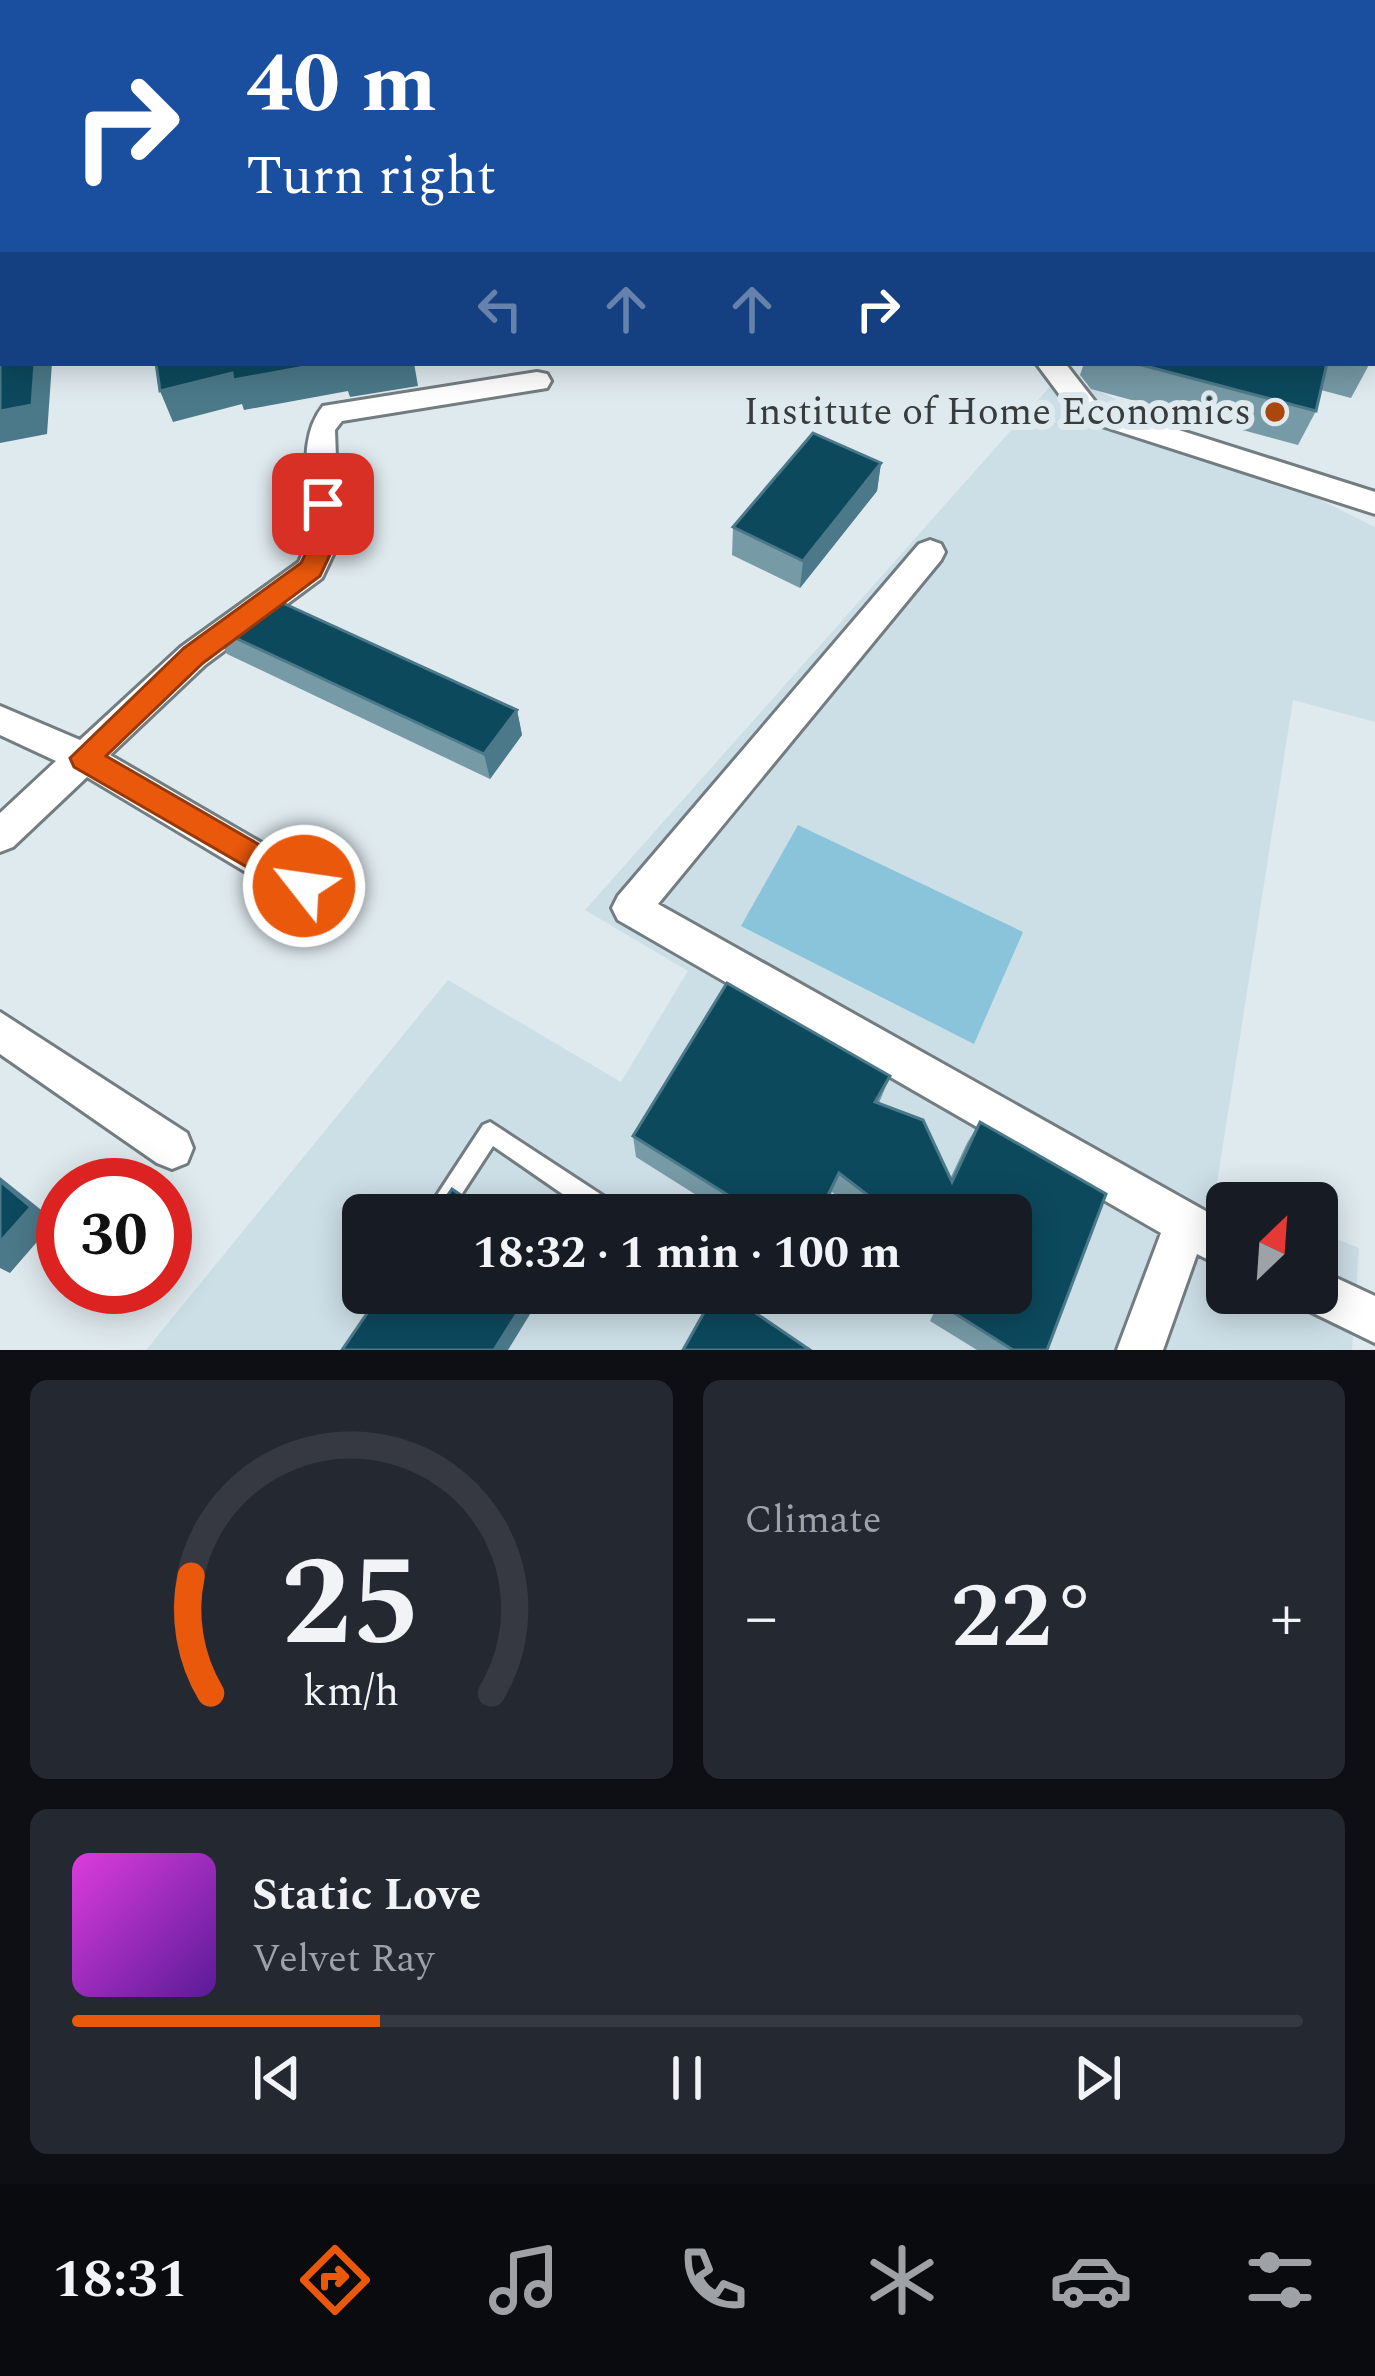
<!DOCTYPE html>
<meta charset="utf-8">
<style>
body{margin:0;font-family:Spectral,serif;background:#242831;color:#f1f3f6;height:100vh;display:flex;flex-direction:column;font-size:45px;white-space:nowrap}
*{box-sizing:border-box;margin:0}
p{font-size:39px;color:#9ea1a6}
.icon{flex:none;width:66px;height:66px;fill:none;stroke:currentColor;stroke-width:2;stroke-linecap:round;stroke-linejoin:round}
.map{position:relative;height:1350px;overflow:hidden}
.panel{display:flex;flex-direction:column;gap:30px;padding:30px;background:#0d0f14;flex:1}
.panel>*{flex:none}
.banner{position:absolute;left:0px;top:0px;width:1377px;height:366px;box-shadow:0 6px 30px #0003;background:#1a4fa0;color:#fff;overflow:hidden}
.needle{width:78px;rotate:25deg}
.controls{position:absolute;left:1206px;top:1182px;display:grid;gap:24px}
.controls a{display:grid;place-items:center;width:132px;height:132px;border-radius:18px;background:#171b24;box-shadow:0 6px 30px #0003;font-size:60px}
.speed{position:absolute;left:36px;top:1158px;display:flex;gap:24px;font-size:60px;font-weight:700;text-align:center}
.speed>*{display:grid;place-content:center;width:156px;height:156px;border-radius:50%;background:#171b24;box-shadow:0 6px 30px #0003;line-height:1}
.speed .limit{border:18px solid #d22;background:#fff;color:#111}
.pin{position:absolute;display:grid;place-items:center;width:102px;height:102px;color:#fff;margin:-51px;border-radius:24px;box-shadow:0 6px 18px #0006}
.me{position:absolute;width:132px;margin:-66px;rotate:300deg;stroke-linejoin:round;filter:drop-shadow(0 0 9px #0008)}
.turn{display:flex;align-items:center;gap:42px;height:252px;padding:0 48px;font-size:54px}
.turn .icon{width:156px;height:156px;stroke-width:2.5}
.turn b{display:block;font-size:84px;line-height:102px}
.lanes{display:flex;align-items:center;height:114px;padding:0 48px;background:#0003;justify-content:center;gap:60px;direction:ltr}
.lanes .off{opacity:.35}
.big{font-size:90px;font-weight:700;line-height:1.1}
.panel .card{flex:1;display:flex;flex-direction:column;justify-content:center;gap:18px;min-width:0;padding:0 42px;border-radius:18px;background:#242831}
.panel .dial{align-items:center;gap:0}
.dial svg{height:312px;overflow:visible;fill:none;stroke:#363941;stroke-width:7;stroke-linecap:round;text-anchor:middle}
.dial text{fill:#f1f3f6;stroke:none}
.song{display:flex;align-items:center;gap:36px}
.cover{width:144px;height:144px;border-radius:18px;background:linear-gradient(135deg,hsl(300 70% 55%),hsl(270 70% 35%))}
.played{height:12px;border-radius:6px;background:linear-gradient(90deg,#ea580c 25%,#363941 25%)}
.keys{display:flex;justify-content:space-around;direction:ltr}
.heat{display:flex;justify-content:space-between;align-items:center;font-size:66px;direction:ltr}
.panel .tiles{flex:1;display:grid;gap:30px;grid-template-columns:1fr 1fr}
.card:last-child{grid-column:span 2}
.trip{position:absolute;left:342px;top:1194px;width:690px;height:120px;border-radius:18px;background:#171b24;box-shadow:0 6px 30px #0003;font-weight:700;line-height:120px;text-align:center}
.dock{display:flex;height:192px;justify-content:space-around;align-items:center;background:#090b0e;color:#9ea1a6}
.dock .icon{width:84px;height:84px}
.dock .active{color:#ea580c}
.dock b{font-size:54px;color:#f1f3f6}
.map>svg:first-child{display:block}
</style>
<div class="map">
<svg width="1375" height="1350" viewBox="0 0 1375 1350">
<rect width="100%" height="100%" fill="#dfeaef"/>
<path fill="#ccdee6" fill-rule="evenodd" d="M1062,373L1375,527V722L1293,700L1216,1189L1248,1203H1227V1293H1317V1231L1359,1248L1352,1350H146L448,980L621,1082L688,971L585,910ZM363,1215H1011V1293H363Z"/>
<path fill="#8ac4db" d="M798,825L1023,932L974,1044L741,926Z"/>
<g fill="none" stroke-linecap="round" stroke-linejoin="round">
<g stroke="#737d81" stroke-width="6">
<path id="lane" d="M490,1122L620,1207L623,1215H593L493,1146L448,1215H424L483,1125Z"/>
</g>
<g stroke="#737d81" stroke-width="6">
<path id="street" d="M1052,0H1073L1075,3H1054Z
M1137,0H1157L1159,3H1139Z
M0,221H3V235H0Z
M3,289V305L0,306V290Z
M1036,363H1065L1097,404L1375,492V514L1077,418Z
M537,372L547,374L551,381L547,388L342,421L335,430L339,542L322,578L205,665L110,755L317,875L322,887L317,899L304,904L291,899L87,777L13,847L0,852V813L56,761L0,735V706L80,740L181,647L299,562C323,513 288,450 323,406Z
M930,540L941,544L945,552L941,560L658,904L1227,1223V1269L1197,1254L1163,1350H1117L1161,1233L618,920L612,908L618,896L919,544Z
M0,1012L187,1133L193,1148L187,1163L172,1169L157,1163L0,1054Z
M1317,1269L1375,1296V1343L1301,1307L1296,1293H1317Z"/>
</g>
<use href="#lane" fill="#fff" fill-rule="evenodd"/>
<use href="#street" fill="#fff" fill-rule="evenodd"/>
</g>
<path fill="#769aa6" d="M175,0H364L365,3H179Z
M1210,0H1375V45L1374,3H1209Z
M1084,363H1370L1351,398L1321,390L1316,411L1298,445L1091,389L1080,375Z
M881,463L877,491L800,588L732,555L733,527Z
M214,628L517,710L522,735L490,779L227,654Z
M727,983L890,1076L879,1103L923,1120L950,1179L967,1143L980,1122L1106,1194L1047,1350H977L930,1321L943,1293H1011V1215H861L832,1192L821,1215H728L636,1157L633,1136Z"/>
<path fill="#4b7989" d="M21,0H57L50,3H22Z
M293,0H364L365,3H285Z
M35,363H52L47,434L0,443V411Z
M326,363H414L418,386L350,397L348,391L244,410L242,404L173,422L160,391L232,373Z
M881,463L877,491L800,588L803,561Z
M517,710L522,735L490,779L484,754Z
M839,1173L821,1215H818Z
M0,1177L55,1221L10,1273L0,1268Z
M530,1293H543L508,1350H494Z"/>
<path fill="#0c495d" stroke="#4b7989" stroke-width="3" d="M207,0H293L285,3H212Z
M783,0H1004L1006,3H761Z
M1225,0H1375V28L1374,3H1226Z
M3,74V148L0,145V75Z
M1374,149L1375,150L1374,345Z
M0,309H3V363H35L32,405L0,411Z
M156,363H326L233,380L232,373L160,391Z
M341,363H366L342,367Z
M1134,363H1327L1316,411Z
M813,433L881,463L803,561L733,527Z
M261,593L517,710L484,754L214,628Z
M727,983L890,1076L875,1102L923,1120L952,1182L980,1122L1106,1194L1047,1350H1013L943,1306L949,1293H1011V1215H929L934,1203H878L839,1173L818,1215H760L633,1136Z
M0,1181L31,1207L0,1242Z
M452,1189L490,1215H434Z
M381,1293H530L494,1350H342Z
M715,1293H726L810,1350H683Z"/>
<path fill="#ea580c" stroke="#983908" stroke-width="3" d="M323,495L335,504L336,542L320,576L203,663L106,756L315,877L319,886L315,896L304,900L74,767L70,758L184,648L301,563L311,542L310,504Z"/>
<circle fill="#aa480c" stroke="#dfeaef" stroke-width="4.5" cx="1275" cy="412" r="12"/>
<g text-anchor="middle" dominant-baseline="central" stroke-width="12" stroke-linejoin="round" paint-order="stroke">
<g font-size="39" fill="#383c3d" stroke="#dfeaef" text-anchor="end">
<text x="1251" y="412">Institute of Home Economics</text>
</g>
</g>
</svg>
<div class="controls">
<a><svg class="needle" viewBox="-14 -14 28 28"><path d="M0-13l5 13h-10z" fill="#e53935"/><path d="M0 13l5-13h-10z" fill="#9ea1a6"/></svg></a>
</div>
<div class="speed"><div class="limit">30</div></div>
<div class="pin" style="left:323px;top:504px;background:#d93025"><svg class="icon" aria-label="arrive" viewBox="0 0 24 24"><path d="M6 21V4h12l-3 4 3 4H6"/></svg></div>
<svg class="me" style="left:304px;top:886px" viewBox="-20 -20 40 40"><circle r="17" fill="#ea580c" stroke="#fff" stroke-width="3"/><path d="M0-11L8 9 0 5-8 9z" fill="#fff"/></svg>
<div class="trip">18:32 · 1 min · 100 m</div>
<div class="banner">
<div class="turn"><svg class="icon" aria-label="right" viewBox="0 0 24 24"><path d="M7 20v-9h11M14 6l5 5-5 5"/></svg><div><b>40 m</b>Turn right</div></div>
<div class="lanes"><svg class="icon off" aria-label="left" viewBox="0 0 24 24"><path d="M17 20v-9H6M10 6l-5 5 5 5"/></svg><svg class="icon off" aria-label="ahead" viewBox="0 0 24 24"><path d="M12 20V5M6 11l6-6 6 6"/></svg><svg class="icon off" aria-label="ahead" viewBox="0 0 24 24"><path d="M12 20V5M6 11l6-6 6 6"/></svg><svg class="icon" aria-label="right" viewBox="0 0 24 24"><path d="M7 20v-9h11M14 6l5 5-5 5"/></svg></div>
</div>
</div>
<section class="panel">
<div class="tiles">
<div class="card dial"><svg viewBox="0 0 100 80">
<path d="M14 69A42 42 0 1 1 86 69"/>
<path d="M14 69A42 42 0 0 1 9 39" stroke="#ea580c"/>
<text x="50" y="56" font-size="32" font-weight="700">25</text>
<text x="50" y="72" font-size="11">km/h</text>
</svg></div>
<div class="card"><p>Climate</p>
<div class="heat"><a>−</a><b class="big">22°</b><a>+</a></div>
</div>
<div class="card">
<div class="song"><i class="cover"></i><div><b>Static Love</b><p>Velvet Ray</p></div></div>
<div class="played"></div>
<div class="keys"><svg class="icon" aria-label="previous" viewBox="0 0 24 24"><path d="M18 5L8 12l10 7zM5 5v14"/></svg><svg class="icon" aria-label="pause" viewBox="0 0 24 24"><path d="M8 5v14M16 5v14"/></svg><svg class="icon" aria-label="next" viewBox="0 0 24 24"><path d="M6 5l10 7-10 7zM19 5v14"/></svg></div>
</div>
</div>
</section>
<nav class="dock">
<b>18:31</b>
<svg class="icon active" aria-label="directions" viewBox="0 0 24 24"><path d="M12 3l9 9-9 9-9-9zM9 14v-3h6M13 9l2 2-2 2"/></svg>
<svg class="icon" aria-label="music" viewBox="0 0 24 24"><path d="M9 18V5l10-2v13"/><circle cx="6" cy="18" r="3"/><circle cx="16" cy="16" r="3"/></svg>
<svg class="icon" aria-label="phone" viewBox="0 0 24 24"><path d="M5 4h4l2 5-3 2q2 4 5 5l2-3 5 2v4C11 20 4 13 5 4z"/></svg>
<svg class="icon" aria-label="climate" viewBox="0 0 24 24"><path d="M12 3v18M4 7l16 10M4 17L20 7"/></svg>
<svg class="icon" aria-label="car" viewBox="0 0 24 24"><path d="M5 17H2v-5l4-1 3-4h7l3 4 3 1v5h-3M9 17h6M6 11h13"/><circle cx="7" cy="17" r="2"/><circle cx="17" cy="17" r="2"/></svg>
<svg class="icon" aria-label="filters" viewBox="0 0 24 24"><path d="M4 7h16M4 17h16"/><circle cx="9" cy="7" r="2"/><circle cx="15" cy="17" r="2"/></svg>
</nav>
